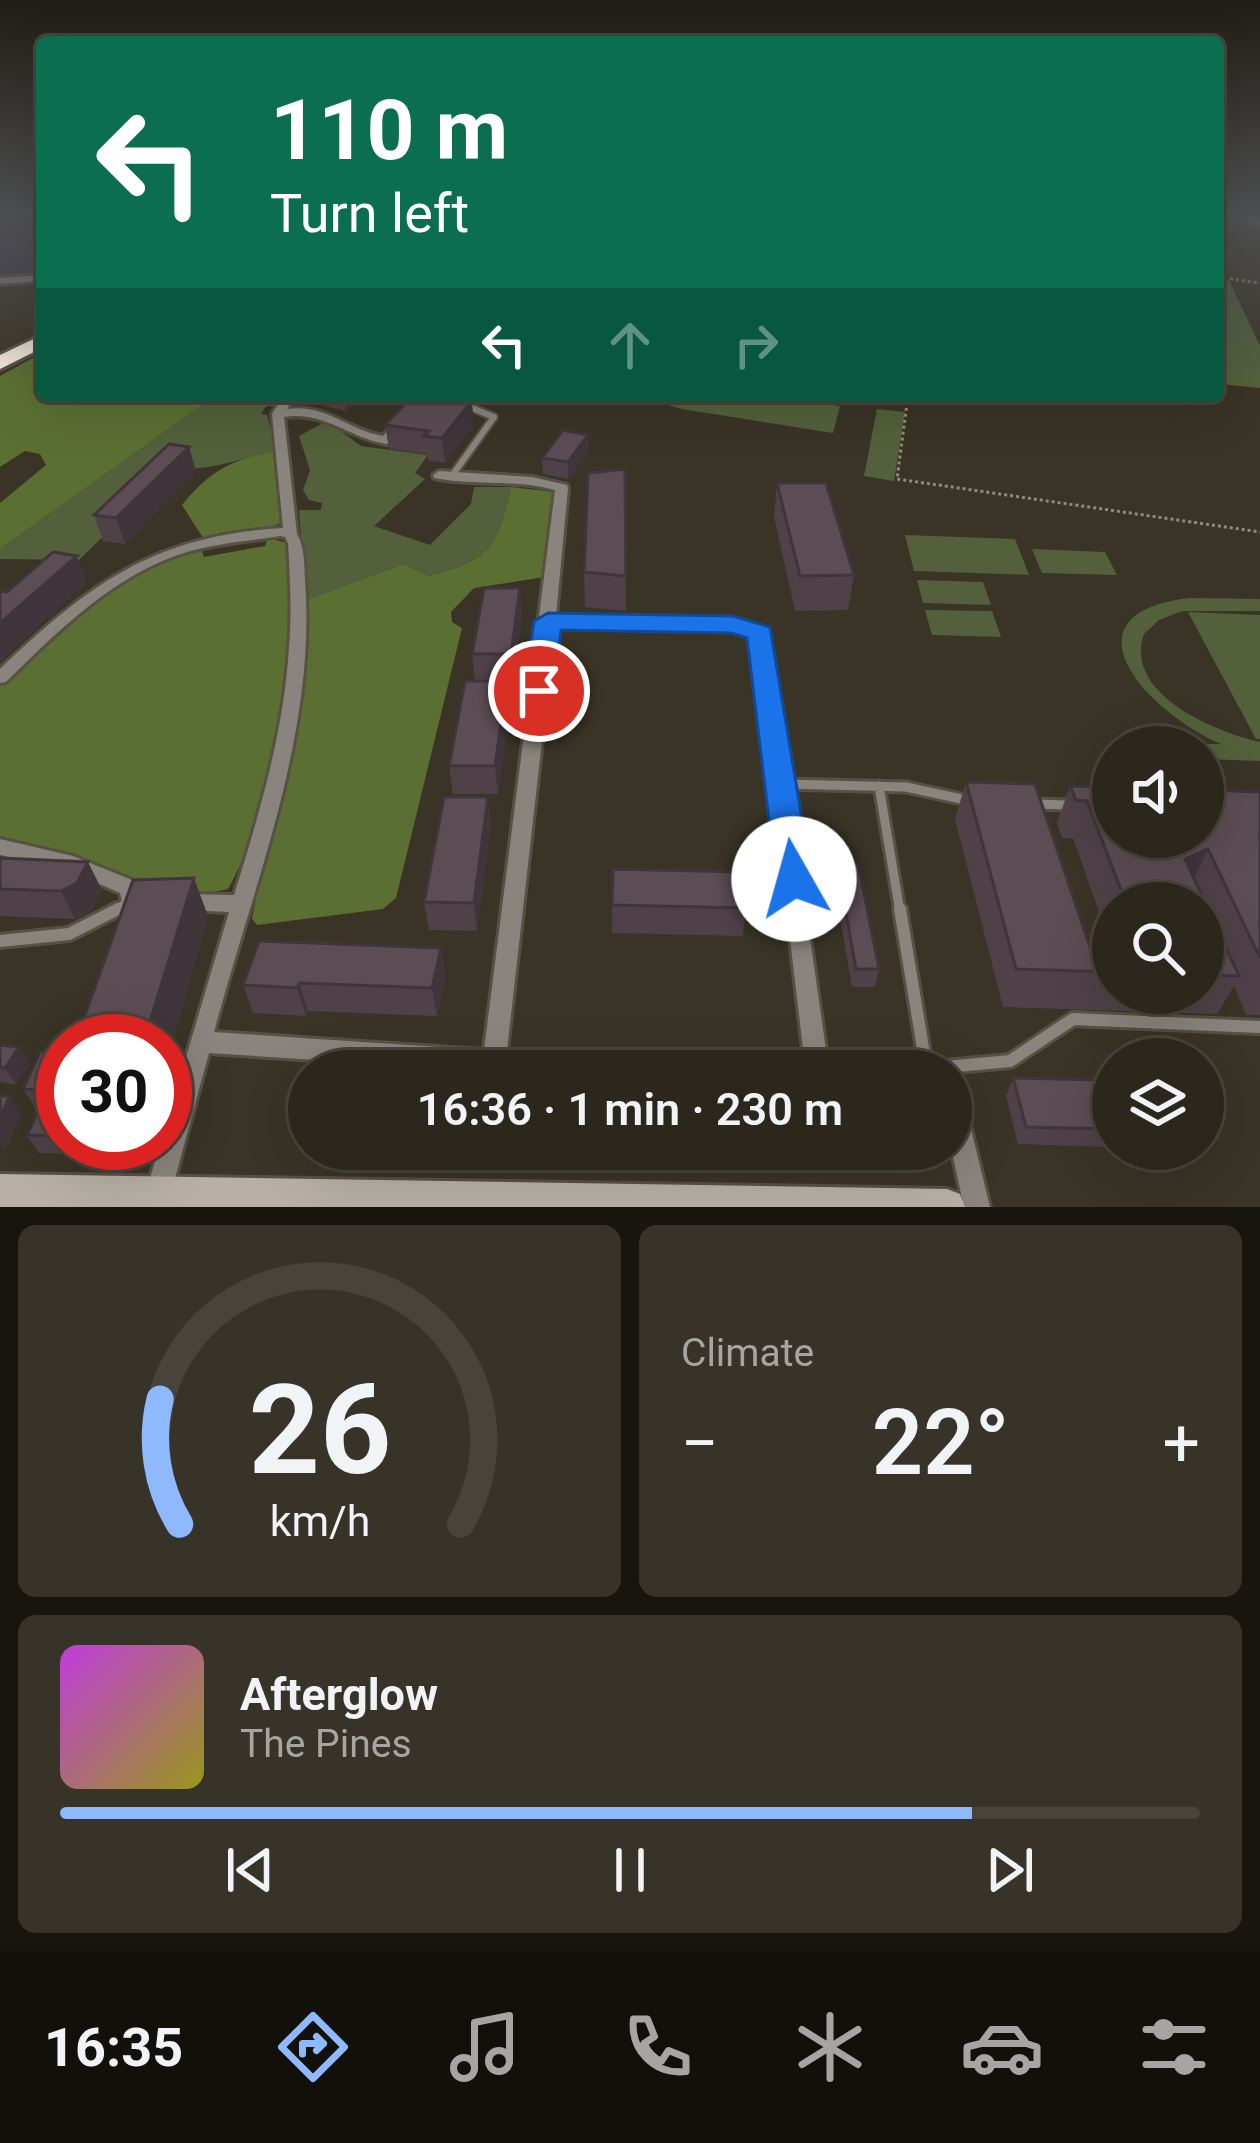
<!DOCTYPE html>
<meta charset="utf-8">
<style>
body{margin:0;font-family:Roboto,sans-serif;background:#383329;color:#f1f3f6;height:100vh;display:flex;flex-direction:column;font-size:45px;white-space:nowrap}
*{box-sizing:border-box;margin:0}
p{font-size:39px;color:#a6a5a3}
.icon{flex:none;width:66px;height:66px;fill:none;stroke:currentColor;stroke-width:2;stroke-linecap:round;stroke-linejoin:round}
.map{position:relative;height:1207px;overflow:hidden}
.panel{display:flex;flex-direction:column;gap:18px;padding:18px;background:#18150f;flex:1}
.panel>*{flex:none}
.top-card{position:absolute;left:36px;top:36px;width:1188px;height:366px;border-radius:12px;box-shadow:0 12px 48px #0002,0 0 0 3px #48443b;background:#0b6e4f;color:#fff;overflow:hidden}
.tools{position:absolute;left:1092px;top:726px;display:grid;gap:24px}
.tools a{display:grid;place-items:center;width:132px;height:132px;border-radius:50%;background:#2c271c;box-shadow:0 12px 48px #0002,0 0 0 3px #48443b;font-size:60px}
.speed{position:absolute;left:36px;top:1014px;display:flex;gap:24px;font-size:60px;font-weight:700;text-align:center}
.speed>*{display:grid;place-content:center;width:156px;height:156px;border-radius:50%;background:#2c271c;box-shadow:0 12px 48px #0002,0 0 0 3px #48443b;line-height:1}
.speed .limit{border:18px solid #d22;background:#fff;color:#111}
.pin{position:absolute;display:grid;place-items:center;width:102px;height:102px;color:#fff;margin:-51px;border:6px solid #fff;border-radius:50%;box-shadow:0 3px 12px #0007}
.me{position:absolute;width:132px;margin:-66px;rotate:353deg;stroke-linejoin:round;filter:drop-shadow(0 0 9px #0008)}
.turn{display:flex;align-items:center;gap:42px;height:252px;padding:0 36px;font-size:54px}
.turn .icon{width:156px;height:156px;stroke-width:2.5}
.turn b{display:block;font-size:84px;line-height:102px}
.lanes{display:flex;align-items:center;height:114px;padding:0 36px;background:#0003;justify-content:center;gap:60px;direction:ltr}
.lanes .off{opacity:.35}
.big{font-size:90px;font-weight:600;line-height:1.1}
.panel .tile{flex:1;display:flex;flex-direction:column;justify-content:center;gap:18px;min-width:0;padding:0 42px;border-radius:18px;background:#383329}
.panel .dial{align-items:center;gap:0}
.dial svg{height:312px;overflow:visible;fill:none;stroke:#48443b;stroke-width:7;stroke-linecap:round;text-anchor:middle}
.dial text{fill:#f1f3f6;stroke:none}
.song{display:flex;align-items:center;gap:36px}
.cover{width:144px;height:144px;border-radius:18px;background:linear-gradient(135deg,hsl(290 70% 55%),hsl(60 70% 35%))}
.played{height:12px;border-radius:6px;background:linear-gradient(90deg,#8eb9fc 80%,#48443b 80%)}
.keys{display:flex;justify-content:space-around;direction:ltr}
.heat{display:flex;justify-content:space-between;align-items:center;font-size:66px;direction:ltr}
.panel .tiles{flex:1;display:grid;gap:18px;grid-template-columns:1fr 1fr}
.tile:last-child{grid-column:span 2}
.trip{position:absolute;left:288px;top:1050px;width:684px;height:120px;border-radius:60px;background:#2c271c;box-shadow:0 12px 48px #0002,0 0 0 3px #48443b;font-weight:600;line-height:120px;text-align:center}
.tab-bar{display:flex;height:192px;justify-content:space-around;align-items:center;background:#12100b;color:#a6a5a3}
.tab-bar .icon{width:84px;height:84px}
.tab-bar .selected{color:#8eb9fc}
.tab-bar b{font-size:54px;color:#f1f3f6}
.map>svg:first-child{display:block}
</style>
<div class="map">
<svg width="1260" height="1207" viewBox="0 0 1260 1207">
<rect width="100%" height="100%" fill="#3a3426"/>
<path fill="#3e394b" d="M0,215H42V273L0,279Z"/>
<path fill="#53603b" d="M1218,278L1229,280L1260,346V388L1221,384L1218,378Z
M215,396H271L275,406H266L261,414L267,415L276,451C238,458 211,472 173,468L79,560L0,559V549Z
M637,396H763L840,406L833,433L682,409Z
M877,409L905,412L894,481L864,476Z
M327,421L361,446L428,455L415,473L425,479L374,526L430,545L471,504L474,487H511C497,548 491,559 429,576L403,564L306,600L299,510H321L322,503L309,500L303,490L310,470L299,436Z
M905,535L1015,539L1029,575L914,571Z
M1032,549L1105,552L1117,575L1042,573Z
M917,580L983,582L991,605L923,603Z
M1189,598L1260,599V611H1182L1159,620L1144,634C1123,694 1215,732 1260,742V761L1206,759L1199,744H1221C1152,715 1054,615 1189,598Z
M925,610L992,611L1001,637L932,635Z
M1188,612L1260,615V739H1256Z"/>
<path fill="#5c6f32" d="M42,353V396H215L0,549V503L46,465L40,454L25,451L0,467V376Z
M276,451L284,522L255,533L203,538L182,505C210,471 232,459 276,451Z
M511,487L554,492L545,577L474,588L451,612L452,622L462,628L396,898L383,909L257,925L252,919L305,638L306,600L403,564L429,576C491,559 497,548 511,487Z
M268,538L287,543C299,640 277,804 228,889C164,907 62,862 0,843V685C60,628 120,573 201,548L204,557L265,546Z"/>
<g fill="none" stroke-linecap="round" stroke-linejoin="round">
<g stroke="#575144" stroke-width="10">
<path id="lane-far2" d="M451,477L494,417L467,406"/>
</g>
<g stroke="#575144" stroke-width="15">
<path id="lane-far1" d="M783,784L906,787L966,800
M879,786L900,912
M1035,804L1068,805
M114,912L129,901"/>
</g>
<g stroke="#575144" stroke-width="18">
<path id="lane" d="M900,909L926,1066
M0,941L69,934L118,909
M946,1067L1010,1061L1073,1019L1260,1027"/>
</g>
<g stroke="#575144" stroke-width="6">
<path id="street" d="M1230,215H1242L1260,221V227Z
M42,275V281L0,284V278Z
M283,396H295L287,409C327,404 347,430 383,436L417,396H429L390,443L386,444C347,437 324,411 284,417L297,534C305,548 304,564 305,579C317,735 253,885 214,1032L484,1050L555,490C516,479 474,486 434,478L433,475L439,471L532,477L567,485L568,488L556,616L733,620L766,630L827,1057L945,1060L953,1063L957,1071L953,1079L951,1080V1071H481L209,1053L171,1193L167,1202L158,1206L149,1202L145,1193L161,1143H165V1128L229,912L186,910L179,908L176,902L179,896L186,894L234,895C259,815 284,731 289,647C292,612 290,578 288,543L285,537L280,536C249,541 217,543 187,552C115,574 59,630 6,682L0,683V669C91,583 153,536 283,528L272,414ZM555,626L732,630L754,636L804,1057L507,1050Z
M0,839L73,856L137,882L140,892L145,894L148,900L145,906L138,908L123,906L120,893L70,871L0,855Z
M951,1085L959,1088L963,1096L990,1207H964L951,1148Z"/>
</g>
<g stroke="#575144" stroke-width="6">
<path id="secondary" d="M0,1174L947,1189L960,1194L965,1207H0Z"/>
</g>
<g stroke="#575144" stroke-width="6">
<path id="highway" d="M42,335V348L0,369V355Z"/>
</g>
<path stroke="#908b7f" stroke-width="3" stroke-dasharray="3 3" stroke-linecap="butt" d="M1218,277L1260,283
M908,396L897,479L1260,532"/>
<use href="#lane-far2" stroke="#89847d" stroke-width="6"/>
<use href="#lane-far1" stroke="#89847d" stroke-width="9"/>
<use href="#lane" stroke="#89847d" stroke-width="12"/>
<use href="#street" fill="#89847d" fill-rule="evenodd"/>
<use href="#secondary" fill="#b8b0a6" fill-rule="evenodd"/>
<use href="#highway" fill="#fff1e2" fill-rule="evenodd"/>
</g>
<path fill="#4f4147" d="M319,396H366L346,411L321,405Z
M463,396H494L480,403Z
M385,425H474L445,463L428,460L427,454L389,449Z
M589,451L568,479L543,474L542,458Z
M625,469L626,611L585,607L584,572Z
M196,471L125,544L103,541L94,515Z
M777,483L854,575L848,610L795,611L774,517Z
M520,588L522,615L513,681H508L510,708L498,794H453L449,766L475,681L472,654Z
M966,782L1092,953L1113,954V993H1203V903H1113V952L1073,838H1062L1057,823L1070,786L1260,792V1015H1246L1234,986L1217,1014L1003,1007L955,819Z
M488,797L491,825L477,931L429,930L424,902Z
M0,858L102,890L91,911L75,919L0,916Z
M837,863L879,969L875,987H852L834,882Z
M612,905L746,908L743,936L612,933Z
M208,916L166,1065L165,1041H84L79,1032Z
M441,948L446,976L437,1016L308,1011L306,1016L253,1013L243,985Z
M0,1045L19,1047L30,1064L16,1085L0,1082Z
M63,1052V1143H92L88,1154L39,1153L27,1135L40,1107H35L23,1089Z
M1013,1078L1113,1120V1134L1106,1147L1018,1144L1006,1096Z
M855,1149H947L944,1156L856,1155Z"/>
<path fill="#40353a" d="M344,396H366L346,411Z
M480,396H494L480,403Z
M472,401L474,425L445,463L442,438Z
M588,435L589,451L568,479V462Z
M189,447L196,471L125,544L116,518Z
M77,556L87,582L0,662V623Z
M520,588L522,615L513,681L511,654Z
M507,681L510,708L498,794L495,766Z
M488,797L491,825L477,931L474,903Z
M1208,849L1190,887L1185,859Z
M88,862L102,890L91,911L75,919L61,891Z
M194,878L208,916L166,1065L165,1041H155L148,1028Z
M441,948L446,976L437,1016L432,988Z
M299,983L308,1011L306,1016L297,988Z
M19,1047L30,1064L16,1085L5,1068Z
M63,1064V1095L55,1082Z
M10,1096L22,1114L5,1152L0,1144V1117Z
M81,1143H92L88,1154Z"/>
<path fill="#5c4c53" stroke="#40353a" stroke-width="3" d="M412,396H432L472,401L442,438L424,436L429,431L385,425Z
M563,430L588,435L568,462L542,458Z
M169,444L189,447L116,518L94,515Z
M625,469L626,576L584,572L588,473Z
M777,483H826L854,575L800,576Z
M53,552L77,556L0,623V591L7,592Z
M484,588H520L511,654H472Z
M465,681H507L495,766H449Z
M966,782L1035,784L1092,953L1113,954V972L1016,969Z
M1070,786L1113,787V837H1203V790L1260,792V958L1208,849L1185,859L1239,976L1203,975V903H1126L1087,801L1076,800Z
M444,797H488L474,903L424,902Z
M0,858L88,862L77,883L61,891L0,889Z
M837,863H858L879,969H856Z
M613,869L743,872L746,908L612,905Z
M194,878L148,1028L79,1032L133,880Z
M259,941L441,948L432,988L299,983L297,988L243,985Z
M0,1045L19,1047L5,1068L0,1067Z
M40,1052H63V1064L55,1082H63V1136L27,1135L48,1090L23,1089Z
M1013,1078L1100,1080L1113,1120V1129L1026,1127Z
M0,1096H10L0,1117Z"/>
<linearGradient id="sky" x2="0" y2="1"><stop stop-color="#201d15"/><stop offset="0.56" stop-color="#4f5052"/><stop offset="1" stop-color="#4f5052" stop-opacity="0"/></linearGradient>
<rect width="1260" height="384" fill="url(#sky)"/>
<path fill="#1a73e8" stroke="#114b97" stroke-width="3" d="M548,613L733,616L770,627L812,879L807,889L794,893L782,889L776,879L747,638L731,633L561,630L554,691L539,701L524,691L534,621Z"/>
</svg>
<div class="tools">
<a><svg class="icon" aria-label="sound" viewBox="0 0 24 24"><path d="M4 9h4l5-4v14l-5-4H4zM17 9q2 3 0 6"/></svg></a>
<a><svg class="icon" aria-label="search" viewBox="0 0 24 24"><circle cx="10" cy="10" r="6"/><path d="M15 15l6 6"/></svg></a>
<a><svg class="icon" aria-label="layers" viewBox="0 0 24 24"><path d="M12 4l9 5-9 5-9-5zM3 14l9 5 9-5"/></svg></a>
</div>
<div class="speed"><div class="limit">30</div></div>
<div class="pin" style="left:539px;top:691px;background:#d93025"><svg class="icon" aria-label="arrive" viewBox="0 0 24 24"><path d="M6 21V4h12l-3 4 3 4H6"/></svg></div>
<svg class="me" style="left:794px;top:879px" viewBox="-20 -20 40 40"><circle r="19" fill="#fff"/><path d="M0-13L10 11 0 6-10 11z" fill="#1a73e8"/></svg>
<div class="trip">16:36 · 1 min · 230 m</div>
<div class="top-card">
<div class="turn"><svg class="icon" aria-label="left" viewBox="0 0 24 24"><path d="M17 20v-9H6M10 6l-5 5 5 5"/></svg><div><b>110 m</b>Turn left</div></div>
<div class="lanes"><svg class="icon" aria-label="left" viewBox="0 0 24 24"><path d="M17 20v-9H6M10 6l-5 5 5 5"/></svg><svg class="icon off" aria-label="ahead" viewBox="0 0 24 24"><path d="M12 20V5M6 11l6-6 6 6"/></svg><svg class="icon off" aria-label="right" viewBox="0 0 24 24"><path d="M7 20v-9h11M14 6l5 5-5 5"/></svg></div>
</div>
</div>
<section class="panel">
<div class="tiles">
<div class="tile dial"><svg viewBox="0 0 100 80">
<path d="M14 69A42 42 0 1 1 86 69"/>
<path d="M14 69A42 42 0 0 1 9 37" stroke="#8eb9fc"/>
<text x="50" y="56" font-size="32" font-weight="700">26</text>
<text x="50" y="72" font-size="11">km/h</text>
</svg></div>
<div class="tile"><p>Climate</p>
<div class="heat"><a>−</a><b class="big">22°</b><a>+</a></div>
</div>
<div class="tile">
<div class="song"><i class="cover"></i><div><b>Afterglow</b><p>The Pines</p></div></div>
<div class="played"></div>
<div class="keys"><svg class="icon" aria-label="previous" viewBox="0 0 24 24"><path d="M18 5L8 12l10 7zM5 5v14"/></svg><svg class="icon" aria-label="pause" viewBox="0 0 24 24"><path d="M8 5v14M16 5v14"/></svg><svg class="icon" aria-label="next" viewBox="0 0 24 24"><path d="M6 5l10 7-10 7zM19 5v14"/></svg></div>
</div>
</div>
</section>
<nav class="tab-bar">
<b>16:35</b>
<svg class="icon selected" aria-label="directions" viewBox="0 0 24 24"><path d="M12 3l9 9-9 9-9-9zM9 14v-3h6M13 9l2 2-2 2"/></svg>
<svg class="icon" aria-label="music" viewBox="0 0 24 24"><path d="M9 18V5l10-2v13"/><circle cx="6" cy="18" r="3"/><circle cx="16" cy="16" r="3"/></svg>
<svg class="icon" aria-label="phone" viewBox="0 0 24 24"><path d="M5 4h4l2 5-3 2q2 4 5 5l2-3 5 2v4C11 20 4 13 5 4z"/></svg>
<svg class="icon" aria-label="climate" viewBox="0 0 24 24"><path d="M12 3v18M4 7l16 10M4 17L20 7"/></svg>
<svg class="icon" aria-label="car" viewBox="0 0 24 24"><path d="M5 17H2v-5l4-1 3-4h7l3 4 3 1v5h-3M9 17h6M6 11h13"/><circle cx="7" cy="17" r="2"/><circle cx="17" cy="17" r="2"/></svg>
<svg class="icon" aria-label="filters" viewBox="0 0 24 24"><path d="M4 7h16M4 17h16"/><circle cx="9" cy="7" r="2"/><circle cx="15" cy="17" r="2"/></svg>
</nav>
